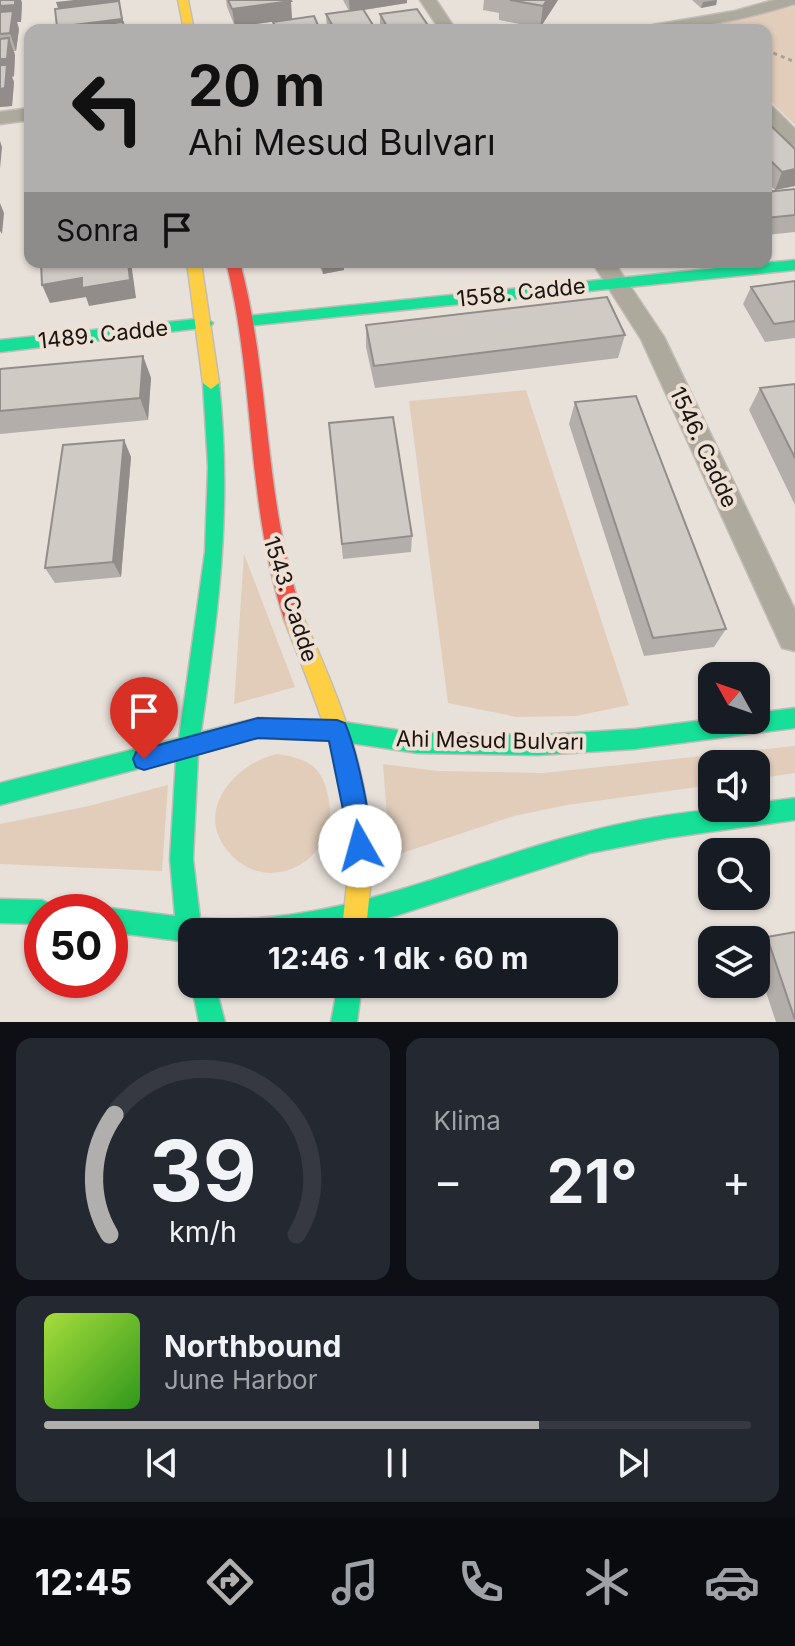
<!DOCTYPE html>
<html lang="tr">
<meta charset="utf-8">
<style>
body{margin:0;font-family:Inter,sans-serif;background:#242831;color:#f1f3f6;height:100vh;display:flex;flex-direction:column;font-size:30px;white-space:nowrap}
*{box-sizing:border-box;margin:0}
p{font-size:26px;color:#9ea1a6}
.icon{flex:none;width:44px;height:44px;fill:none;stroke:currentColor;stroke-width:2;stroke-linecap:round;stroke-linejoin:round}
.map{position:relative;height:1022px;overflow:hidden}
.drawer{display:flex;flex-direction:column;gap:16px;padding:16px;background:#0d0f14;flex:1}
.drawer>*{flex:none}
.hud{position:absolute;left:24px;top:24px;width:748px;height:244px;border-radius:16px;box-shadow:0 2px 6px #0004;background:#b1afae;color:#111;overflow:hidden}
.needle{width:52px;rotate:310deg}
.tools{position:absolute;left:698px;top:662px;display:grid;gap:16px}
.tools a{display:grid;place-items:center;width:72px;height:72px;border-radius:16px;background:#171b24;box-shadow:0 2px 6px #0004;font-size:40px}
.speed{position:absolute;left:24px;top:894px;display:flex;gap:16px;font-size:40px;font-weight:700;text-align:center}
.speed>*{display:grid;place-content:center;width:104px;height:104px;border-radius:50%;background:#171b24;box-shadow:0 2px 6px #0004;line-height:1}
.speed .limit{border:12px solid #d22;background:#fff;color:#111}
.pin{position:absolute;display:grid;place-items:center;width:68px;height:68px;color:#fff;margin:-82px -34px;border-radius:50% 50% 50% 0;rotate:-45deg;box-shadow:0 0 8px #0007}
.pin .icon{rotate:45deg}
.me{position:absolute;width:88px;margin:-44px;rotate:353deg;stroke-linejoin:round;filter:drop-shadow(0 0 6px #0008)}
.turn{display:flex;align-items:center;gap:28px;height:168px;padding:0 32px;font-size:36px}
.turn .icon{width:104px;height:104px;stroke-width:2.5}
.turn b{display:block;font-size:56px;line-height:68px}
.then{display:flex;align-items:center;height:76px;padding:0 32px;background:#0003;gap:16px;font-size:30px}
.big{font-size:60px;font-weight:700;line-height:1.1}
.drawer .card{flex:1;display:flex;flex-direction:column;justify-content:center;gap:12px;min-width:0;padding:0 28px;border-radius:16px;background:#242831}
.drawer .dial{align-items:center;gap:0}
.dial svg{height:208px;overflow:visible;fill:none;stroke:#363941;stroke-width:7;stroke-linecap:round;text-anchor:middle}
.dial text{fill:#f1f3f6;stroke:none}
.song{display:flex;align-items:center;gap:24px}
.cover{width:96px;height:96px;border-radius:12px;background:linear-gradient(135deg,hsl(80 70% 55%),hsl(110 70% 35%))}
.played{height:8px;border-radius:4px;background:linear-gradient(90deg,#b1afae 70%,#363941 70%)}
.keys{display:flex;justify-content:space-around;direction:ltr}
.heat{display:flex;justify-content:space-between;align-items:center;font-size:44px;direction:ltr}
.drawer .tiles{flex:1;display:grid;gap:16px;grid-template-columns:1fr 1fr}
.card:last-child{grid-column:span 2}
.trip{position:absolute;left:178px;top:918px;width:440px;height:80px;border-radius:16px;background:#171b24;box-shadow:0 2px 6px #0004;font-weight:700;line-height:80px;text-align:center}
.tab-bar{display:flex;height:128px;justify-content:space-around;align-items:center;background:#090b0e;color:#9ea1a6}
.tab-bar .icon{width:56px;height:56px}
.tab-bar .active{color:#b1afae}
.tab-bar b{font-size:36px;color:#f1f3f6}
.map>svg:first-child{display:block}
</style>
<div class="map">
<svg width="795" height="1022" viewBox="0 0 795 1022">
<rect width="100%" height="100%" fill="#e8e1da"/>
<path fill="#e2cdbb" d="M795,6V125L766,97V30H696Z
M526,390L629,705L576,716L517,717L448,703L409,401Z
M244,554L295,687L234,704Z
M795,746V773L756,779V764H712V785L567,805L514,816L390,857L383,764L438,771L544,773Z
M277,754C306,758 322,765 328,796C343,859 267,902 226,849C195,809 236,763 277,754Z
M168,785L162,871L0,864V824L89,806Z"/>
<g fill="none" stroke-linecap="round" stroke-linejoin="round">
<g stroke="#c2bcb7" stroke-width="3">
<path id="street" d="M420,0H436L456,30H440Z
M774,0H795V4C745,19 697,30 645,30L653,25L735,11Z
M766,105L773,107L795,129V146L788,144L766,122Z
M30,108V120L0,124V112Z
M592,262H614L664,337L795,610V651L782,648L641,339Z"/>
</g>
<g stroke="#c2bcb7" stroke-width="3">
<path id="fast" d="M795,260V270L247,326L239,321L247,316Z
M205,318L213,323L210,327L0,352V340Z
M211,377L219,383C232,508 219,609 201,732L258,718L337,721L417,733L538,735L635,729L712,719L756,720V713L795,708V728L635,749L538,755L417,753L337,741L258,738L198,754L193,859L200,918C325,927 435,875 553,841C619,822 687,808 756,808V803L795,798V820L667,838L590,853L398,915L335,932H192V953L183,950L180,941L110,932V912H101L110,908L175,916L170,859L176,759L0,805V783L179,738L205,552L208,467L203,383Z
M0,899L42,900L50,904L54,912H42V924L0,923Z
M192,980V984H215L225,1022H199L191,984Z
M338,984H362L357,1022H331Z"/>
</g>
<g stroke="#c2bcb7" stroke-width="3">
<path id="slow" d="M178,0H188L194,30H184Z
M187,262H201L219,383L211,389L203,383Z
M294,610L301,613C334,685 368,766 371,846C373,875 368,904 366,932H342C344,903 350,874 349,845C345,766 312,692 284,619L287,613Z"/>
</g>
<g stroke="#c2bcb7" stroke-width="3">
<path id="jam" d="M226,262H240C272,382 262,499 304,619L301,625L294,628L287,625L284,619C245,499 256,382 226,262Z"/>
</g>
<path stroke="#a7a299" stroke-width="3" stroke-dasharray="4 4" stroke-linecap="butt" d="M766,50L795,62"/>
<use href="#street" fill="#ada99c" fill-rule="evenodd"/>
<use href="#fast" fill="#16e098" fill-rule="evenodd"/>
<use href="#slow" fill="#ffcf43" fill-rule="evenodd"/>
<use href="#jam" fill="#f24e42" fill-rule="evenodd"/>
</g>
<path fill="#b3aea9" d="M0,0H21L22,3L21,22H17L19,29L16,51H14L15,55L14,76L12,77L14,82L12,106L0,107Z
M226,0H290L292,19L235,27L227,7Z
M343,0H407V3L364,10L376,30H327L326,14L349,11Z
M484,0H558L540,28L499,20V13L483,10Z
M692,0H717L716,5L701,8Z
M380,14L431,30H382L380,26Z
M766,121L795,149V186L775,190L766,181Z
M795,189V232L766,235V192Z
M312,262H370V264L352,268L350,262L344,263V270L323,274L319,265L314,266Z
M795,281V338L765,342L743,304L751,287Z
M366,325L625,335L618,358L375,388L366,347Z
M143,356L151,378L148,420L0,434V369Z
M795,384V505L749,410L760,388Z
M575,402L726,629L714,647L644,656L569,424Z
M329,423L412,536L411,552L343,559Z
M124,440L131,457L121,577L55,583L45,568Z
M795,932V1022H776L756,962V942L767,937Z"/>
<path fill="#928d8a" d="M15,0H21L22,3L21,22H17L19,29L16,51L10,33L0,24V6Z
M74,0H119L120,7L60,14L56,2Z
M349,0H407V3L350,12Z
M547,0H558L540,28L543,6Z
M717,0L716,5L701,8L703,2Z
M119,1L125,30H57V27Z
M291,1L292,19L235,27L232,9Z
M9,38L15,55L14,76L12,77L14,82L12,106L0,107V59Z
M0,141L2,147L0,169Z
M795,169V186L775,190L782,172Z
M0,203L4,213L2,234L0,231Z
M128,262H131L136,298L89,306L86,297L50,303L42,285Z
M322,262H350L344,263V270L323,274Z
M352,262H370V264L352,268Z
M143,356L151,378L148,420L140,398Z
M124,440L131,457L121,577L113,562Z"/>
<path fill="#d0cac5" stroke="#928d8a" stroke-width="2" d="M0,0H15V5L0,6Z
M228,0H290L291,1L232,9Z
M510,0H547L543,6Z
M119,1L122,19L57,27L55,9Z
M363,9L376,30H335L326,14Z
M417,9L431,30H389L380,14Z
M13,11L10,33L0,34V12Z
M314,16L320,30H277L273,22Z
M123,22L124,30H56Z
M9,38L7,59H0V39Z
M0,65H7L5,88L0,89Z
M766,121L795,149V169L782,172L766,156Z
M795,189V215L766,218V192Z
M41,262H128L130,280L82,288V278L42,285Z
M795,281V321L774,324L751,287Z
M607,297L625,335L374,366L366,325Z
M143,356L140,398L0,411V369Z
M795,384V458L760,388Z
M636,396L726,629L653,638L575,402Z
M393,417L412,536L342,544L329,423Z
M124,440L113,562L45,568L63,445Z
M795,932V1020L767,937Z"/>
<path fill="#1a73e8" stroke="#114b97" stroke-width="2" d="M258,718L337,720L345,723C355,747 377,832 368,854L360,857L352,854L329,741L258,738L144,770L136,767L133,759L136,752L144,749Z"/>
<g text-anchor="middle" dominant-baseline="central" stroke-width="8" stroke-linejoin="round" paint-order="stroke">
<g font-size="22" fill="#1a1511" stroke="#eee0d4">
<text transform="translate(521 292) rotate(-6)">1558. Cadde</text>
<text transform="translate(103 334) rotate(-6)">1489. Cadde</text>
<text transform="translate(704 447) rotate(65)">1546. Cadde</text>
<text transform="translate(291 599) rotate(72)">1543. Cadde</text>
<text transform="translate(490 740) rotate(1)">Ahi Mesud Bulvarı</text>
</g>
</g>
</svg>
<div class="tools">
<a><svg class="needle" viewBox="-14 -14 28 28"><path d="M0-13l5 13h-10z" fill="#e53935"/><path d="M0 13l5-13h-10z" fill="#9ea1a6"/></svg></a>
<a><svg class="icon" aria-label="sound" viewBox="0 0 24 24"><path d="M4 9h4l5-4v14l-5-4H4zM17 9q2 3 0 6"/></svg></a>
<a><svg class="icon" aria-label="search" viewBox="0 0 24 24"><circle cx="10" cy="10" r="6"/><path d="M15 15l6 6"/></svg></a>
<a><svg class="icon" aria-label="layers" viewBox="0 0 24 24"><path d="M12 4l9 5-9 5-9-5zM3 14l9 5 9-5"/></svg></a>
</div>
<div class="speed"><div class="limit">50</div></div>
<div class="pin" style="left:144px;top:759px;background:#d93025"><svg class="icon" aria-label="arrive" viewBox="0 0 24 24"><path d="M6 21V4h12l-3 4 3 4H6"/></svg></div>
<svg class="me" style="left:360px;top:846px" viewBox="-20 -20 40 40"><circle r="19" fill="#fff"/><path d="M0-13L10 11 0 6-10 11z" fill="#1a73e8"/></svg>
<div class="trip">12:46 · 1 dk · 60 m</div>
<div class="hud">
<div class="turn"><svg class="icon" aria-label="left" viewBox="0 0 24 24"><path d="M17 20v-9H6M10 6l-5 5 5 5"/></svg><div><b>20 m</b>Ahi Mesud Bulvarı</div></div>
<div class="then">Sonra<svg class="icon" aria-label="arrive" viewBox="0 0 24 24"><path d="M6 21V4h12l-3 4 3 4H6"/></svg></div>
</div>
</div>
<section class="drawer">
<div class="tiles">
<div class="card dial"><svg viewBox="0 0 100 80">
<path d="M14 69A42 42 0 1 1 86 69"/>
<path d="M14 69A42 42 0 0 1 16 23" stroke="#b1afae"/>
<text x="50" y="56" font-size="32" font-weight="700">39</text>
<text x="50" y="72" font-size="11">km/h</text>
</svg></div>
<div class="card"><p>Klima</p>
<div class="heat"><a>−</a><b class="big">21°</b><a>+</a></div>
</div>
<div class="card">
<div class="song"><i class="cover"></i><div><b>Northbound</b><p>June Harbor</p></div></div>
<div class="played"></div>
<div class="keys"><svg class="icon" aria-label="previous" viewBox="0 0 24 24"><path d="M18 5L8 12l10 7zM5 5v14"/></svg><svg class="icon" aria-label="pause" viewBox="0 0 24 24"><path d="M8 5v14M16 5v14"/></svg><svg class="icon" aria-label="next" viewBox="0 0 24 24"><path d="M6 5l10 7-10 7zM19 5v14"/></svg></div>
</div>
</div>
</section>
<nav class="tab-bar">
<b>12:45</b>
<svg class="icon active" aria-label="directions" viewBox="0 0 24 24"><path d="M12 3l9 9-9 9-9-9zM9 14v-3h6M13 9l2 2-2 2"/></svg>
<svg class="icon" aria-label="music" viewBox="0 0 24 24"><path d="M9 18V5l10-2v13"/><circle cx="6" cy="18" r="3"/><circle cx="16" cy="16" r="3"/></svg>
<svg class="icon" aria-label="phone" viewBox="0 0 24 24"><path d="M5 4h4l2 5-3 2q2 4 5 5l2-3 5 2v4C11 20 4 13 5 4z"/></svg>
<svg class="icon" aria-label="climate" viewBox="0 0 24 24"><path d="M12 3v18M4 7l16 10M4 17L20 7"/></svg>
<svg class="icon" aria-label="car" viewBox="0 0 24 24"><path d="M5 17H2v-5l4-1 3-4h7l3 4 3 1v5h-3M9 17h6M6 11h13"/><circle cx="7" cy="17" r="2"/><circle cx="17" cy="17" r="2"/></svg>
</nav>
